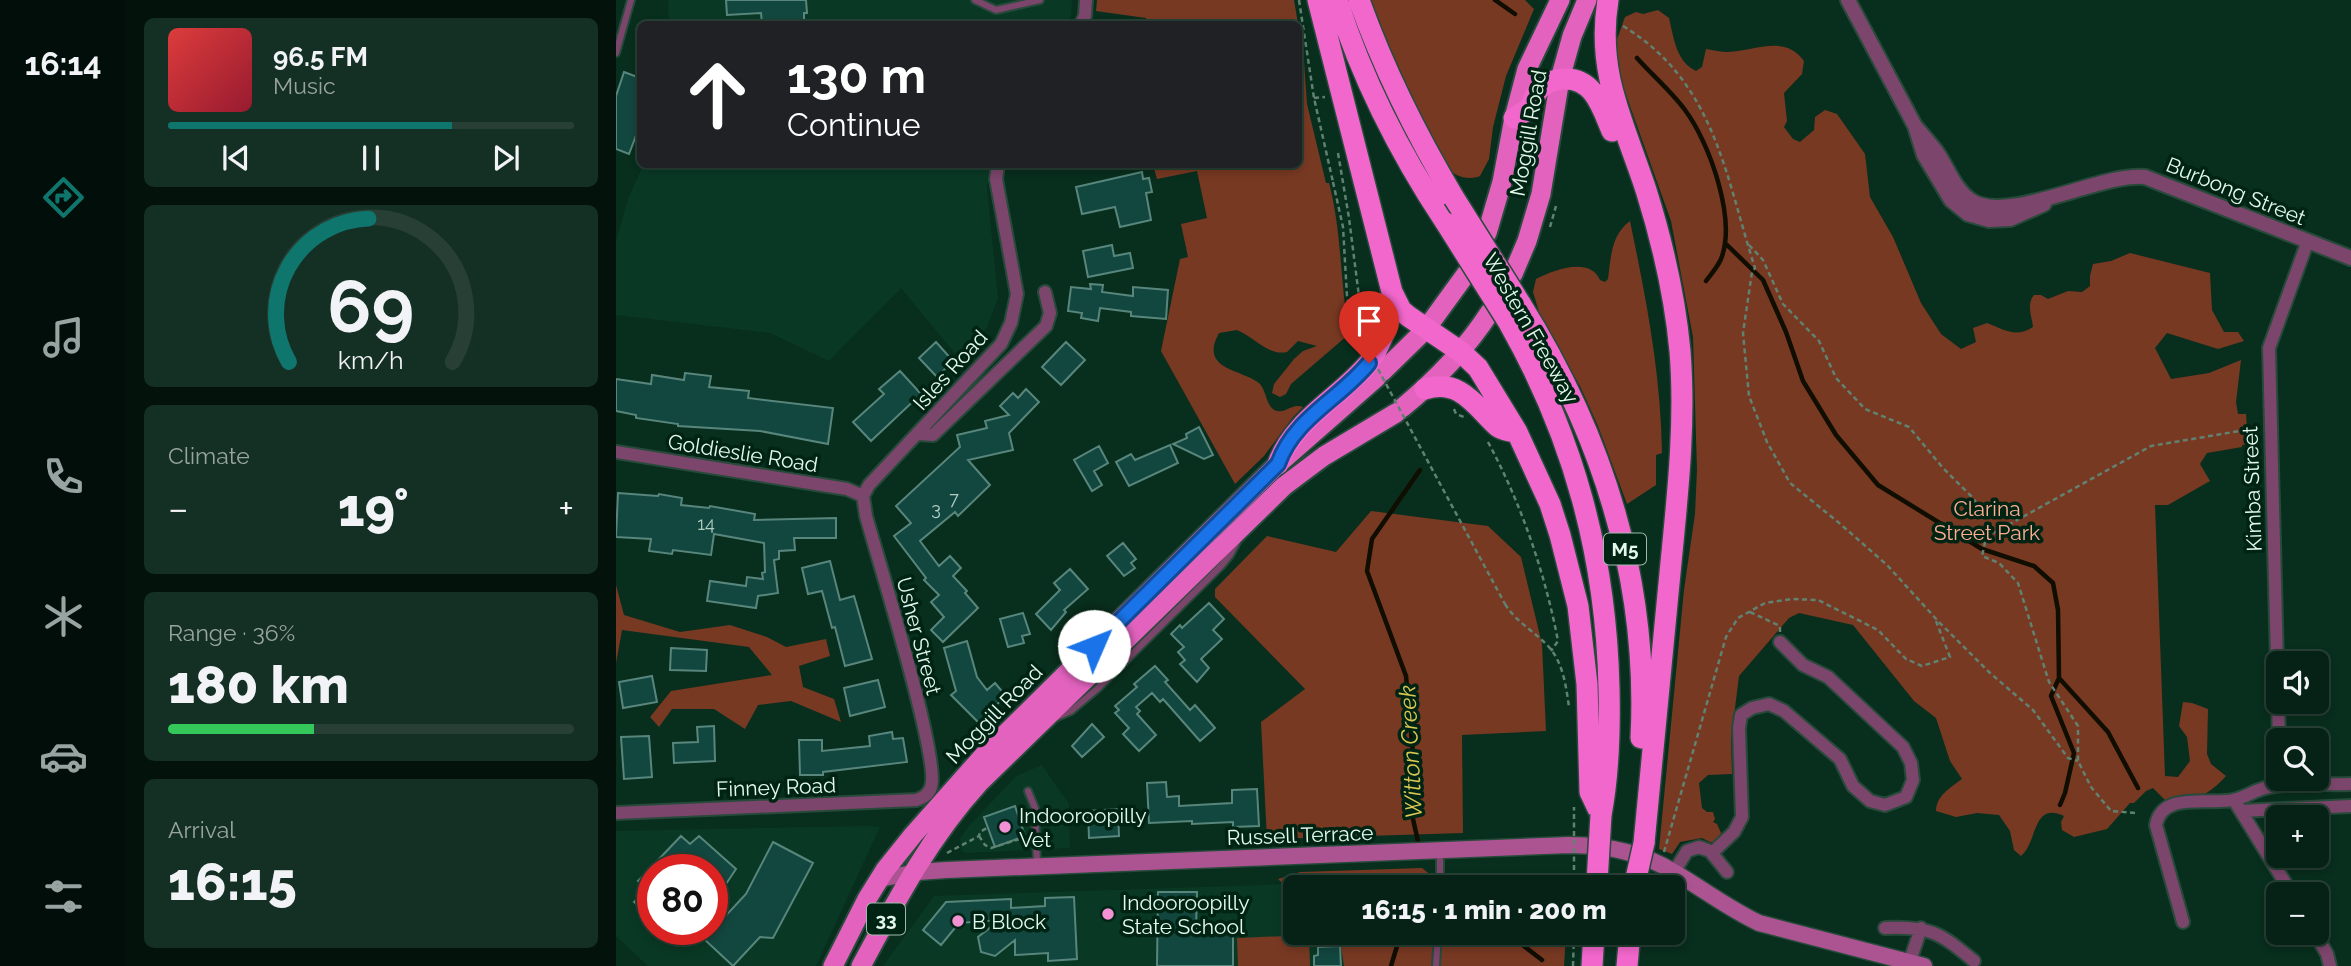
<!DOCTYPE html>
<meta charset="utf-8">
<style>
body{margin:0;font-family:Raleway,sans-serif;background:#142f23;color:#f1f3f6;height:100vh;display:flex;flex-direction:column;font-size:26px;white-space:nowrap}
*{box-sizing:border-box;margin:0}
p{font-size:23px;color:#98a4a1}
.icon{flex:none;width:38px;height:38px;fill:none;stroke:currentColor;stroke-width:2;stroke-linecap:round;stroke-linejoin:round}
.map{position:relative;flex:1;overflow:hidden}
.side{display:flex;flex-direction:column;gap:18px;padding:18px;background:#03130c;width:490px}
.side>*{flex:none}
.banner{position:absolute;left:21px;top:21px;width:665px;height:147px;border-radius:10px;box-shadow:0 4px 10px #0003,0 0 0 2px #273f35;background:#202124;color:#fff;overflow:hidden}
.controls{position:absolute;left:1650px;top:651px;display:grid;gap:14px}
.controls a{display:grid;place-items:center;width:63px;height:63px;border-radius:10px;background:#062216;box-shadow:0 4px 10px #0003,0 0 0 2px #273f35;font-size:35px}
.speed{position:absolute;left:21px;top:854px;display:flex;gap:14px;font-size:35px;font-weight:700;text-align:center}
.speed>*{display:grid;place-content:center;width:91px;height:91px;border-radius:50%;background:#062216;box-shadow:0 4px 10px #0003,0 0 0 2px #273f35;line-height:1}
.speed .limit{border:10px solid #d22;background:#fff;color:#111}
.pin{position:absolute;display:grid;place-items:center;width:60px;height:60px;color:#fff;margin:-72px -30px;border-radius:50% 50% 50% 0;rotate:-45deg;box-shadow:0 0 7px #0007}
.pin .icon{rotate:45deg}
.me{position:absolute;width:77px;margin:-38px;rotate:46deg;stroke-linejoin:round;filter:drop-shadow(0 0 5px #0008)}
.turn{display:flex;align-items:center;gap:24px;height:147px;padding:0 35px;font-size:32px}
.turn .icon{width:91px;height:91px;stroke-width:2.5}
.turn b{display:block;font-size:49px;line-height:60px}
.big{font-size:52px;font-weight:800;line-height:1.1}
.side .widget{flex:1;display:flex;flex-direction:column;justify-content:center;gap:10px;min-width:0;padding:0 24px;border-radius:10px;background:#142f23}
.side .dial{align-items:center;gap:0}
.dial svg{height:182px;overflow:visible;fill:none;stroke:#273f35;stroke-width:7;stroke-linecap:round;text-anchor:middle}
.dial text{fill:#f1f3f6;stroke:none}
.song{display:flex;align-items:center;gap:21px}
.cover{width:84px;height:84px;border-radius:10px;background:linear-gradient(135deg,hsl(0 70% 55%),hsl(350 70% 35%))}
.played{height:7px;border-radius:4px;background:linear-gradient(90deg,#0f766e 70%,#273f35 70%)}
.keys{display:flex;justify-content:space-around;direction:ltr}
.heat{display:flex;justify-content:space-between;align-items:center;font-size:38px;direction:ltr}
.charge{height:10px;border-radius:5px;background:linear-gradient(90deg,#34c759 36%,#273f35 0)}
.trip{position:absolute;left:667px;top:875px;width:402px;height:70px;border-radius:10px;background:#062216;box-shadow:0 4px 10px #0003,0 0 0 2px #273f35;font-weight:800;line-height:70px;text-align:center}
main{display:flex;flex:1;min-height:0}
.tabs{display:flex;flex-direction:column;width:126px;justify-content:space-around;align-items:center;background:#020e09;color:#98a4a1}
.tabs .icon{width:49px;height:49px}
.tabs .active{color:#0f766e}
.tabs b{font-size:32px;color:#f1f3f6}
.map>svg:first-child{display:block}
</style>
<main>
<nav class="tabs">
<b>16:14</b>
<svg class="icon active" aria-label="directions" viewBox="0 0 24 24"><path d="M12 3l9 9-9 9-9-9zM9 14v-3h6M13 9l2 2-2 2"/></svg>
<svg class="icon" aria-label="music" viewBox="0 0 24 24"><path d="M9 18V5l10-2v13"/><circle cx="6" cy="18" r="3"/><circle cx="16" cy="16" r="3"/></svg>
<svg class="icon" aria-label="phone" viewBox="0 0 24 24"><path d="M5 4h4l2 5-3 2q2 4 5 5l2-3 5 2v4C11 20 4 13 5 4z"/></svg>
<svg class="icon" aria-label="climate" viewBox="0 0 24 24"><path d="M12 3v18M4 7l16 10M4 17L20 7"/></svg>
<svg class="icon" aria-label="car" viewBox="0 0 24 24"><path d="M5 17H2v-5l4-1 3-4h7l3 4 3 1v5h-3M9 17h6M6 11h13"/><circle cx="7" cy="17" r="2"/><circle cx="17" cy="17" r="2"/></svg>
<svg class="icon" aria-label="filters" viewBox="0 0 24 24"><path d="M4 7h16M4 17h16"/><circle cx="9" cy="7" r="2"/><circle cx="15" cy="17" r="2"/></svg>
</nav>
<section class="side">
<div class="widget">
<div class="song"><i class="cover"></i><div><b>96.5 FM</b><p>Music</p></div></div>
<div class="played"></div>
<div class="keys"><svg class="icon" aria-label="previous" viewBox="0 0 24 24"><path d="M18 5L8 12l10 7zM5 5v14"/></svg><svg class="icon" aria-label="pause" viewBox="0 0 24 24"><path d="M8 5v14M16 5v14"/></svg><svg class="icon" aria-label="next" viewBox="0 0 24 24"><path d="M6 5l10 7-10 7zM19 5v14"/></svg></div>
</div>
<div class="widget dial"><svg viewBox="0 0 100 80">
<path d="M14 69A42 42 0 1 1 86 69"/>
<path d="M14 69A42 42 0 0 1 49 6" stroke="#0f766e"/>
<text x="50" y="56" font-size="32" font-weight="700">69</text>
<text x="50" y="72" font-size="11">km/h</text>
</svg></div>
<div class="widget"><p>Climate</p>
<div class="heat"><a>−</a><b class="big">19°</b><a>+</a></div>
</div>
<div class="widget"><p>Range · 36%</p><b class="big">180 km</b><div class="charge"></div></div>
<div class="widget"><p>Arrival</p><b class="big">16:15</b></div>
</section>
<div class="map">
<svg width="1735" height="966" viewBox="0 0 1735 966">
<rect width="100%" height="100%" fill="#082e1d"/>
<path fill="#093924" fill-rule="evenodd" d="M52,0H456L455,16L451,24H53Z
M27,165H373L371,188L382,298L371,327L346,362L285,288L213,361L154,333L0,315V241L12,199Z
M426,765L453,804L454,848L350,853L345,850L344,839L352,827L400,776Z
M253,826L264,827L200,966H32L0,936V831ZM37,870H96V929H37Z
M765,881L679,887V933H759L755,966H267L318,896Z"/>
<path fill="#783922" d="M481,0H678L682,24H533L530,18L480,11Z
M754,0H909L918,9L890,76L877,127L873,159L864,176C851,181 839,176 829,167L781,72Z
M1042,10L1053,18C1058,39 1060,61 1080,71L1086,67L1090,49C1097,50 1105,52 1112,52C1139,51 1169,34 1188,61L1186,74L1168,93L1171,121L1168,127L1177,139L1184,142L1198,130L1199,117L1209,110L1221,114L1249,154L1254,197L1277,237L1305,303L1325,334L1345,349L1360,342L1357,328L1371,323C1389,330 1400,338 1417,327C1416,317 1410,304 1418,295H1425L1432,299L1452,291L1466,292L1474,286V276L1477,264L1495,261L1514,253L1594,273L1596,310L1608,332H1622L1628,341L1602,349L1551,333L1539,348L1555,379L1593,373L1625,360L1620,402L1622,414H1630L1632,444L1626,445V447L1591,453L1584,464L1594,481L1552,505H1539L1549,776L1562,777L1574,761L1571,737L1563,726L1567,702L1576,703L1592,709L1591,754L1595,764L1610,776C1591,797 1580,799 1552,803L1537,788L1530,791L1518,803H1514L1491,829L1458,837L1446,830L1445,822L1448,816C1416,801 1422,842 1405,856L1398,850L1394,831L1383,815L1361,813L1340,817L1320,811C1320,796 1335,787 1346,779L1334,761L1320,718L1298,701L1237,625L1183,613L1173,618L1123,676L1115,740L1116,774L1092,775L1083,783L1086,808L1091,812H1097L1099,819L1097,822L1101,824L1105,833L1102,842H1094L1086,838L1064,842L1056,854L1043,849L1068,590L1079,514L1081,470L1077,337L1055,221L1004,78L1000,42L1009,17L1020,12L1027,14Z
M683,29L688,61L691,104L710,183H713C723,221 724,258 728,297C729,310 734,322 732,335L675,384L670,394L664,397L656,393L658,384L678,359L687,351L701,346L682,341L671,352C652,356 638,337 621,330L603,333C582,371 628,369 644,384C651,392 650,408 661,411C671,413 676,403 687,407L677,417L648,456L619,484L545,351L564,259L572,257L565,224L591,218L581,171L541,179L537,165L682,164Z
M1014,221C1030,298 1045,374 1046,453L1040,455V485L1011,504L982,426L964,386L925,319L917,292L920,279C937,270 974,256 984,280L989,282L992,279C995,257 995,235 1014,221Z
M755,511L872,526L905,557L926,644L930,731L846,735L847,833L651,839L645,722L689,689L599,597V589L651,536L720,552Z
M0,585L8,615L64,632L114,625L151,637L170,647L210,639L214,656L183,666L187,687L218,699L225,722L175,701L142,705L129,729L98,709H56L43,727L34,717L55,691L156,675L133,647L6,630L0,663Z
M806,868L821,880H953L952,887H679V892H676L662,879L684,872Z
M723,933H950L948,966H728Z
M693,935L694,966H622L621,938Z"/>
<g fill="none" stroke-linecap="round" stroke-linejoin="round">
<path stroke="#100d01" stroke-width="4.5" d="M879,0L899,14
M1021,58C1036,75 1055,91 1069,110C1093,142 1121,219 1105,259C1101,268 1095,274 1090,281
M1109,243L1147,280L1170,332L1187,381L1220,435L1262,485L1366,549L1418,566L1437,583L1442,610L1443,678L1492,732L1522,788
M1443,678L1435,696L1458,753L1449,793L1444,805
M803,846L795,810L799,776L790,676L751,571L756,539L804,470
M891,933L926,960
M775,966L785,933"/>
</g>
<path fill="#12473f" stroke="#58867c" stroke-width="2" d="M110,0H190L191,13H188V22L146,24L145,13L111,15Z
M8,72L24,78V125L13,154L0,149V96Z
M526,172L527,179L533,178L536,192L530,193L535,220L504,227L499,207L466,214L460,187Z
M496,245L498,256L514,253L517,268L472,277L467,251Z
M474,284L487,285L486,292L517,296V287L552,290L550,319L515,316V312L484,308L482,321L465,318L466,313L452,311L455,287L475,289Z
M320,342L337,361L321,377L303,358Z
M450,342L469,360L445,385L426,367Z
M284,371L305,394L255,441L237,422L268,394L263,389Z
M69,373L95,376L93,387L133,391L132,398L217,408L212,444L144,431L62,426V424L20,418V415L0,411V379L35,384L36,375L68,380Z
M410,389L423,402L393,433L397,450L352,460L374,485L342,516L339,512L304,541L323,566L334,556L345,568L337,576L351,591L349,593L362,608L327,642L315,630L328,617L315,602L323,595L308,580L310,578L278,536L295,523L280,506L344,447L341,435L371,428L369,421L393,415L384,406L397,393L402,398Z
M583,427L597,455L588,459L557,444L571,438L570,434Z
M554,445L562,463L513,486L500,462L515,454L519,460Z
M483,446L492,463L478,471L486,485L476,491L458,460Z
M2,493L42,496L43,494L66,498L65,505L93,508L94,506L139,514L138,520L220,518V538H178L179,550L163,551V559L158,560L162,593L142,596L140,608L91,601L94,581L130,586L131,577L147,579L146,573L149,572L148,543L98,534L95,555L57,550L56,554L33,551L35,539L0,537Z
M507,543L520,559L515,563L519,568L508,576L491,556Z
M214,561L224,600L238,596L256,659L229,666L219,627L216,628L206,591L192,594L186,568Z
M454,569L472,589L448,610L450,612L435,630L420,614L444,590L438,583Z
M593,603L608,619L597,630L606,639L585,659L593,668L581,682L564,664L569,660L562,652L568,647L555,634L564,625L566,628Z
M407,613L414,634L406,636L408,643L392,647L384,619Z
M351,641L361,677L371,690L379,683L390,696L362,722L335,695L340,691L328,648Z
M55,648L91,650L90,671L54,670Z
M539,666L552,680L549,682L574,710L579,705L599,728L584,741L547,699L544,702L536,693L520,707L524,711L521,714L540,735L523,751L507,734L513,728L499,713L503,710L499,706L521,687L518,684Z
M36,676L41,702L7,708L3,682Z
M262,680L269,707L234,716L228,688Z
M476,724L488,737L466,757L456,746Z
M98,726L99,761L58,763L57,743L82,742L81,727Z
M276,732L277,739L287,738L291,762L207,772V775H184L183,740H206V751L254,746L253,736Z
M33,736L36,777L8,779L5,737Z
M550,782L551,797L563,796V806L616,803V790L641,789L643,826L617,827V822L576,824V821L533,823L531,783Z
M399,806L409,836L379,847L368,817Z
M502,809L503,836L473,838L472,811Z
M65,836L74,844L83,836L120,869L96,905V870H37V918L18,902L31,889L22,881Z
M157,842L197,863L157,938L144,937L117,966L88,939L130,894Z
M542,892H581L580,929H617V966H541Z
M458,897L461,959L432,961V953L399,955V940L379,956L365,952L362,937L384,920L343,923L325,945L307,930L330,902L395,899V908L429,906V898Z
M724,946L725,966H698V956L702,955V947Z"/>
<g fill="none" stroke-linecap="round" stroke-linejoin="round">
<g stroke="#274a3a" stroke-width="10">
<path id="service" d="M359,0L380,10L424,0
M0,53L15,0
M439,718L455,711L481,689L605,566L614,555L621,542
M412,791L419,808L421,864
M824,887V853
M820,966L822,933"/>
</g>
<g stroke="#274a3a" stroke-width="16">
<path id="minor" d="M465,24L469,16L470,0
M302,434L317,435L430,326L434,313L429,292
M0,452L231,489L247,496
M1663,740L1653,348L1691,243
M1618,800L1676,894
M1625,811L1735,806
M0,813L300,800C307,798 313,795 315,787C325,761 261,556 250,516L247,496L253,485L385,344L395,323L401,294L380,179L382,164
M1096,853L1118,832L1126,817L1123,728L1125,715L1136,708L1153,704L1168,711L1224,759L1237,786L1254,801L1269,805L1290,797L1297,780L1295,763L1287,747L1212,677L1187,665L1164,642
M1058,872L1071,851L1083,847L1094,851L1111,872
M1567,922L1540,825C1546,791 1593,805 1617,800C1629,798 1640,789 1653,787C1679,782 1708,785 1735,784
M1269,928C1315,926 1324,933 1358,961
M1699,933L1711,954L1714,966
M1294,961L1305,928"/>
</g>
<g stroke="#274a3a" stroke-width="18">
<path id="tertiary" d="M1232,0L1299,126L1308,155L1335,200L1352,214L1373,220L1394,219L1428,204
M1299,126C1306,134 1313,142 1320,151C1331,166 1338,188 1353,199C1388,227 1485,172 1529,177L1735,258"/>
</g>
<g stroke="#274a3a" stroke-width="19">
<path id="secondary" d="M263,879L302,872L330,870L953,845C989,845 1027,853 1058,872C1087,889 1113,909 1143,923L1308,966"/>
</g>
<g stroke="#274a3a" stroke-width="23">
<path id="trunk" d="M871,233L886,182L898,118L911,69L944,0
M897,274L911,241L925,194L944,79L956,36L971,0
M766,372L810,329L850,274
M786,408C820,380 850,349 874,312
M217,966L251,899L269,870L297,835L368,755L662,464L761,377
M245,966C280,901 313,838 363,783L668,486L708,456L780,413"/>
</g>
<g stroke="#274a3a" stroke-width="24">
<path id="motorway" d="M702,0L776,292L785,310L792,316L845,352L862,368L901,432L934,504L944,535L962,606L971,684L974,792L985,815
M721,0C746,79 785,155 830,223
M743,0C768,70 800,134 838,198
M992,0C980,73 1008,123 1030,190C1046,241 1059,297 1064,351C1070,425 1061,500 1054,573C1046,663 1037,753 1028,843
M898,118C904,114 912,111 915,105C919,98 919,92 926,86C932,82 939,80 947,79C978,77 986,108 996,131
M904,303C987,436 1033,580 1025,738
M893,323C958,438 990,556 993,688C994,730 993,773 985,815
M758,355C768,335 777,315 776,292
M809,389C843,378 859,405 880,425C885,430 894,431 901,432
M662,464C678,419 724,398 753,363
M976,966L978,933
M1011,966L1014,933"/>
</g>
<path stroke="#618171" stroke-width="2.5" stroke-dasharray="5 3.5" stroke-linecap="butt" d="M683,0L698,98L717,182
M1007,26C1099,82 1109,175 1139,268L1136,272L1127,333L1133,396L1151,442L1174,483L1222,522L1271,565L1322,621L1374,673L1417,710L1452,758L1462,761
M698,98L709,97
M722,153L733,218L746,320L752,332
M934,227L940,206
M1133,245L1147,260L1167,304L1203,341L1220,378L1249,409L1293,427L1327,468L1358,499L1374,535
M838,409L840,414L848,417
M872,442C905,503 929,573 942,641L935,651
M889,604C900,622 918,631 932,646C947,662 950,686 953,707
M1134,612L1164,626V632
M1519,813L1495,811L1475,787L1462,761V726L1433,682L1402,583L1383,563L1366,556L1369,542L1374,535L1535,446L1641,428
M363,836L369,845L375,848L410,837
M1048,852L1110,637L1122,618L1149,603L1176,599L1202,600L1262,630L1290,659L1306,666L1334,657L1320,621
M331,853L363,836L364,832L371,828
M957,966L958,933"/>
<use href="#service" stroke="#7c456b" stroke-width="6"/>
<use href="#minor" stroke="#7c456b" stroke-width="12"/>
<use href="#tertiary" stroke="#7c456b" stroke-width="14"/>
<use href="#secondary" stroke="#ac5492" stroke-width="16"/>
<use href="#trunk" stroke="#e262be" stroke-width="19"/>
<use href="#motorway" stroke="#f267cc" stroke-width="21"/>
<g stroke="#274a3a" stroke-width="24" stroke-linecap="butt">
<path id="motorway-bridge" d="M838,198L904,303
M830,223L893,323
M981,882L985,815
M1018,887L1028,843"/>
</g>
<path stroke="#618171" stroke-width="2.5" stroke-dasharray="5 3.5" stroke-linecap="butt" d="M717,182L727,227L731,296L736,321L889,604
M958,887V807"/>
<use href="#motorway-bridge" stroke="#f267cc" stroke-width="21"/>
</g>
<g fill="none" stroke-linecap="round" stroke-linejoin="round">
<g stroke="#114b97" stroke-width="18">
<path id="route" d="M478,646L662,464C678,418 724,399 753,363"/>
</g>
<use href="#route" stroke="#1a73e8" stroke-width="12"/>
</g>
<g fill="#f391d5" stroke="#002414" stroke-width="2.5">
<circle cx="389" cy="827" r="7"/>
<circle cx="492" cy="914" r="7"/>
<circle cx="342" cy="921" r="7"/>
</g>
<g text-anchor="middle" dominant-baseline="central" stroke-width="7" stroke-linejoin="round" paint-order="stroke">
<g font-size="18" fill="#b0ccc1">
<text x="338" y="498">7</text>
<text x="320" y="508">3</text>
<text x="90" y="523">14</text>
</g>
<g fill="#002414" stroke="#a0b9ab" stroke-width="2">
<rect x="988" y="533.5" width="42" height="31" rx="5"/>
<rect x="251" y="903.5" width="38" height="31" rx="5"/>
</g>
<g font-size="19" font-weight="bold" fill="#e4f9ec">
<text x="1009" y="549">M5</text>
<text x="270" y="919">33</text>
</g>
<g font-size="21" fill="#e4f9ec" stroke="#002414">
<text transform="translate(912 133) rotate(-80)">Moggill Road</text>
<text transform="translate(1620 191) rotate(22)">Burbong Street</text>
<text transform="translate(915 328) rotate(60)">Western Freeway</text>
<text transform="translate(334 370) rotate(-48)">Isles Road</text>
<text transform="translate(127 453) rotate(9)">Goldieslie Road</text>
<text transform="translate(1636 489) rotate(-92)">Kimba Street</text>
<text transform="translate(303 636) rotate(75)">Usher Street</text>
<text transform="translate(378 714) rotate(-46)">Moggill Road</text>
<text transform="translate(160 787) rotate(-2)">Finney Road</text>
<text transform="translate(684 835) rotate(-2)">Russell Terrace</text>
</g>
<g font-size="21" fill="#ffad91" stroke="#002414">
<text x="1371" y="508">Clarina<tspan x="1371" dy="24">Street Park</tspan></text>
</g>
<g font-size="21" fill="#e4f9ec" stroke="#002414" text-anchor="start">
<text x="403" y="815">Indooroopilly<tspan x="403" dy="24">Vet</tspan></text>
<text x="506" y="902">Indooroopilly<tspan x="506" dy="24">State School</tspan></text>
<text x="356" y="921">B Block</text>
</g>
<g font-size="23" font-style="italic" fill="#dcc852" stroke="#002414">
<text transform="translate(794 752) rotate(-93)">Witton Creek</text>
</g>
</g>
</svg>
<div class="controls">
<a><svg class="icon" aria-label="sound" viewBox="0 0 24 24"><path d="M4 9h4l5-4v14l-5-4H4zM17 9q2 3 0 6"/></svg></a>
<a><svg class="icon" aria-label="search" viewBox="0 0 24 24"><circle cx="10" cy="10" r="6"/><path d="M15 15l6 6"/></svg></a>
<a>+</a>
<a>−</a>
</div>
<div class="speed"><div class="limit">80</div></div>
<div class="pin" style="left:753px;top:363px;background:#d93025"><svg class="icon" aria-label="arrive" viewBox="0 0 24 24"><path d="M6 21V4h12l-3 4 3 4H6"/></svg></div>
<svg class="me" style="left:478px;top:646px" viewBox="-20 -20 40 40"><circle r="19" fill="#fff"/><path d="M0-13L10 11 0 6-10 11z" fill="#1a73e8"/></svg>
<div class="trip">16:15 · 1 min · 200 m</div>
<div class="banner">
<div class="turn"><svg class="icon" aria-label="ahead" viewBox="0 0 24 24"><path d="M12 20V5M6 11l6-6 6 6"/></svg><div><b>130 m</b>Continue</div></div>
</div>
</div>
</main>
